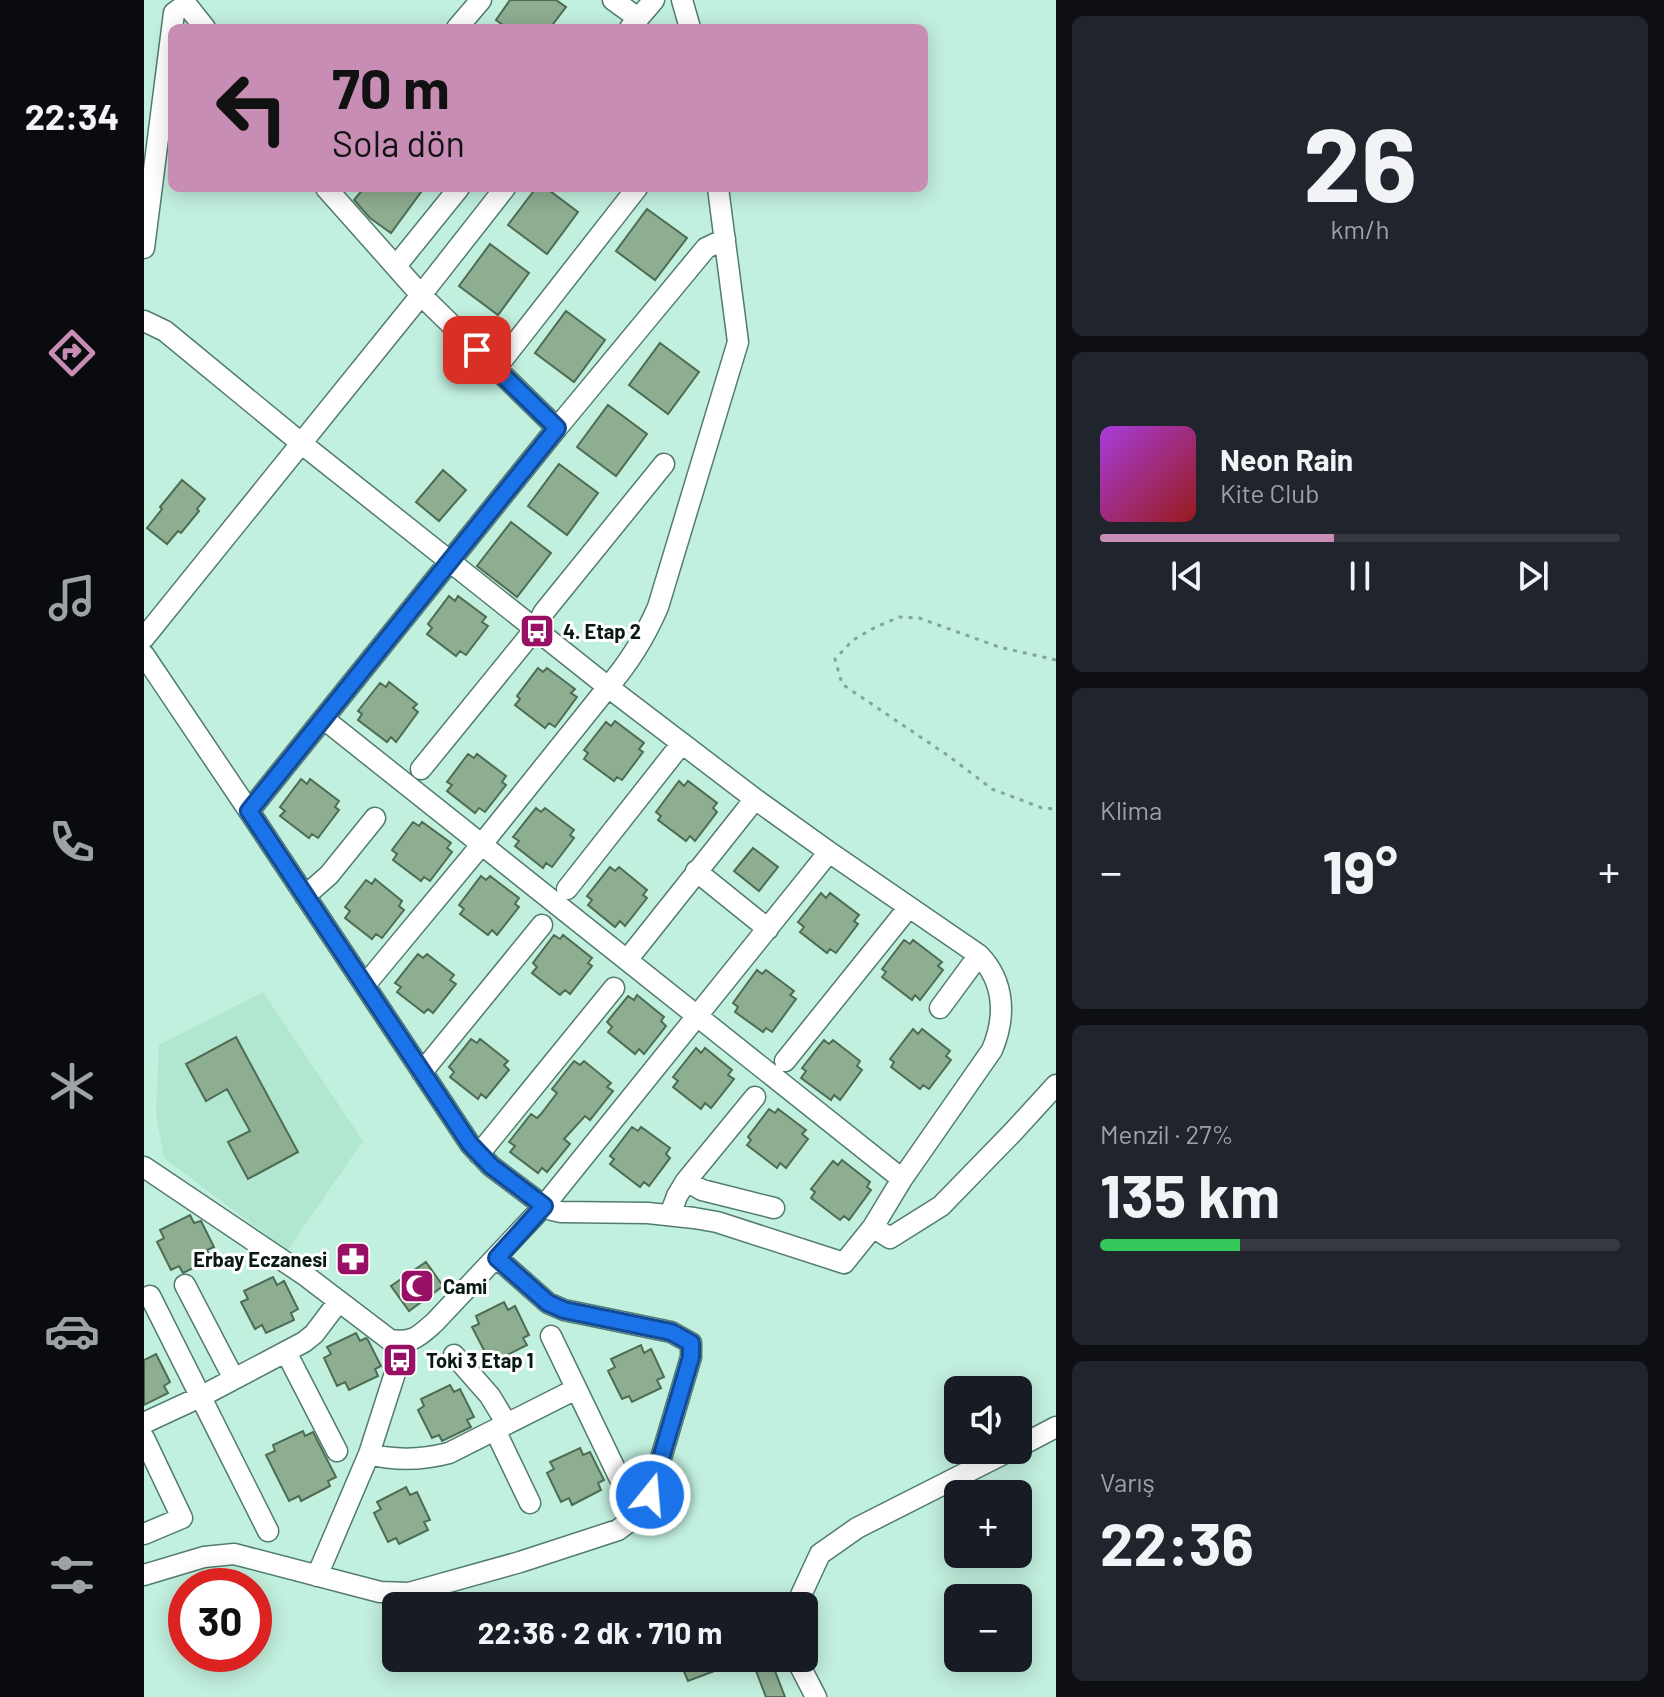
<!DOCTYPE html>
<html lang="tr">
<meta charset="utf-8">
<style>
body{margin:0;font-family:Barlow,sans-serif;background:#20242c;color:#f1f3f6;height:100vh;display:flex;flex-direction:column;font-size:30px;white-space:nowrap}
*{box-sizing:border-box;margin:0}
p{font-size:26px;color:#9ea1a6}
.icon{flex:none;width:44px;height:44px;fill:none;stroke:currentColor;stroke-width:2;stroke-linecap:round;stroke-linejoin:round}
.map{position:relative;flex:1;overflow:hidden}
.drawer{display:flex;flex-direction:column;gap:16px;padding:16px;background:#0d0f14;width:608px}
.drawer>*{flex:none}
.guide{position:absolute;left:24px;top:24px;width:760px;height:168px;border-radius:12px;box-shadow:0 4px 20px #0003;background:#c88db5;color:#111;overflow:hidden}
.tools{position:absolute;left:800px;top:1376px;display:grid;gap:16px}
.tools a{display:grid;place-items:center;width:88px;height:88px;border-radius:12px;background:#171b24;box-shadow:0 4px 20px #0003;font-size:40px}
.speed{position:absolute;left:24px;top:1568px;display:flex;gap:16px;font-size:40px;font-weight:700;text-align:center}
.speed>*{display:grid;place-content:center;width:104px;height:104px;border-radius:50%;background:#171b24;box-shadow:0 4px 20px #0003;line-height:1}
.speed .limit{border:12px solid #d22;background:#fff;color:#111}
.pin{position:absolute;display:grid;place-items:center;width:68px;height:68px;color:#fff;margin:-34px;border-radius:16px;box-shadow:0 4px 12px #0006}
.me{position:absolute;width:88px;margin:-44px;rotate:17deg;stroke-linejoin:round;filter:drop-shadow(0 0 6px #0008)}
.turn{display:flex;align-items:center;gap:28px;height:168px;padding:0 32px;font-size:36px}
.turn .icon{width:104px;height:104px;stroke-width:2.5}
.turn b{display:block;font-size:56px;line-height:68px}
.big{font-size:60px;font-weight:700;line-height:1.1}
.drawer .card{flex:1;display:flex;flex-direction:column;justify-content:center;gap:12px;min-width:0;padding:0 28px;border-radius:12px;background:#20242c}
.drawer .dial{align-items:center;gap:0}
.dial b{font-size:104px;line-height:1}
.song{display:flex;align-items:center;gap:24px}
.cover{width:96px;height:96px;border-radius:12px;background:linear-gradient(135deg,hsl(280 70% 55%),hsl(0 70% 35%))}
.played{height:8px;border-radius:4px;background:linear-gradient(90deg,#c88db5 45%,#363941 45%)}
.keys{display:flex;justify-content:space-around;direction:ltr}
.heat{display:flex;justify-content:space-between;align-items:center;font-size:44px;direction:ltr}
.charge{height:12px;border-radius:6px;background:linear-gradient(90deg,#34c759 27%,#363941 0)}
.trip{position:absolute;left:238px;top:1592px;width:436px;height:80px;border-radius:12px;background:#171b24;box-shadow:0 4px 20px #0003;font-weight:700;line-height:80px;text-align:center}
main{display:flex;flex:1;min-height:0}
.tab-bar{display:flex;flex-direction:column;width:144px;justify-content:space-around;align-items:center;background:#090b0e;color:#9ea1a6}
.tab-bar .icon{width:56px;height:56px}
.tab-bar .on{color:#c88db5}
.tab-bar b{font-size:36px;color:#f1f3f6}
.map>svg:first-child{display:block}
</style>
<main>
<nav class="tab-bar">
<b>22:34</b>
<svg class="icon on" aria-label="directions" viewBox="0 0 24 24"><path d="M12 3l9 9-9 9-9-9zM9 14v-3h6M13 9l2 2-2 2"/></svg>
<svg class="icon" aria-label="music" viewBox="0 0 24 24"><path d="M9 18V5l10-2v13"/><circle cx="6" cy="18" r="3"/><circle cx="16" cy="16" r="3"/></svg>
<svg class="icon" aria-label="phone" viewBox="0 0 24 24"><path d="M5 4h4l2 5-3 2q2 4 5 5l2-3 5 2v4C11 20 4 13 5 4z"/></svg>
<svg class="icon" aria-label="climate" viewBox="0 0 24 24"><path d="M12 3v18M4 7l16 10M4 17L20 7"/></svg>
<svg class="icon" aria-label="car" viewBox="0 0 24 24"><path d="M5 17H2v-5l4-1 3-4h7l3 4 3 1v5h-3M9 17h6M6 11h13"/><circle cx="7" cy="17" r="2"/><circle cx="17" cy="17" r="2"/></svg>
<svg class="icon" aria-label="filters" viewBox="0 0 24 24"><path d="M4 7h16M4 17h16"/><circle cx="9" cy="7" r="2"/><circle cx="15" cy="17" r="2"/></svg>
</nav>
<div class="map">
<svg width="912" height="1697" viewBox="0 0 912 1697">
<rect width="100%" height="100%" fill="#c2f0de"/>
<path fill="#b1e7d1" d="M119,992L219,1141L143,1251L20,1158L12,1114L15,1045Z"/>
<path fill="#8eae92" stroke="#4e6c53" stroke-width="2" d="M366,0H412L422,7L406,28H363L352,20Z
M220,188H280L247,233L226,218L210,200Z
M392,188H402L434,212L403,254L364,225Z
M503,209L543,238L511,280L472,251Z
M346,244L385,273L354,315L315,286Z
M422,311L461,340L430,382L391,353Z
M516,343L555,372L524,414L485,385Z
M464,405L503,434L472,476L433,447Z
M415,464L454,493L423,535L384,506Z
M299,470L322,490L295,521L272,502Z
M38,480L61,499L53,509L55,511L37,533L34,531L23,544L3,528L18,509L16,507Z
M367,522L407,553L373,597L333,566Z
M305,596L311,601L314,596L342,617L338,622L344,626L322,655L316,651L312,656L283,634L288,628L284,624Z
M394,668L399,672L403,668L431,689L427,693L433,697L411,727L405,723L401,728L371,705L376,699L373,696Z
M245,682L273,704L269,708L274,712L252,742L247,737L243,742L214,720L218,714L214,711L236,683L242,687Z
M471,721L500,743L495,749L499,752L478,780L473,777L470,781L440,759L444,753L440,750L462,722L467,726Z
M324,754L330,758L333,754L362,776L358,782L362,785L341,812L335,808L331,813L303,791L308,785L303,782Z
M157,779L163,784L166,779L195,801L191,807L195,810L174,838L168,834L165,838L136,816L141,811L136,807Z
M535,781L540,786L544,781L573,803L569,808L573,812L551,841L546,836L542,841L514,820L517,816L512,812Z
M392,808L397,812L401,808L430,830L426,835L430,838L408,867L402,863L399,868L371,846L375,841L369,837Z
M269,822L275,826L278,822L307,843L303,848L308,852L286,881L280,877L277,881L249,860L253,854L248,850Z
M609,848L634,867L615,891L590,871Z
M466,867L471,871L475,867L503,890L499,895L503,898L481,926L476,921L471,927L444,905L448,900L443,896Z
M337,876L342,880L346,876L375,898L371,904L375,907L353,935L348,930L344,935L316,914L320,909L315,905Z
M231,879L258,901L255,906L260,910L238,938L232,934L228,939L201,918L206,911L201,907L222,880L228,884Z
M677,893L682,898L686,893L715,915L710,921L714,924L692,953L686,949L683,953L656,932L660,927L654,922Z
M410,935L416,939L419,935L448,958L444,963L448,966L426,994L421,990L416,995L388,973L393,967L389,963Z
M760,940L766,944L769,940L798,962L794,966L799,970L776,1000L771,995L768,1000L738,977L742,972L738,969Z
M274,954L279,958L283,954L310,975L306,980L312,984L289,1013L284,1009L280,1013L253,992L257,987L251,983Z
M613,970L618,974L622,970L650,991L646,995L652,999L628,1032L622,1028L619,1032L591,1012L594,1007L589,1003Z
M493,995L520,1017L517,1021L522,1026L500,1054L495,1049L491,1054L464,1032L468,1027L463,1022L484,996L490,1000Z
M769,1029L774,1034L778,1029L806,1051L802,1056L807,1060L785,1089L779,1085L776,1089L747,1067L750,1062L746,1059Z
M92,1037L154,1152L104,1179L84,1142L106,1131L83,1089L62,1101L42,1064Z
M327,1039L333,1043L336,1039L364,1061L360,1065L365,1070L342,1098L337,1094L334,1099L306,1077L310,1072L305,1067Z
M680,1040L685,1044L689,1040L716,1061L713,1066L718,1070L696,1100L690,1095L687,1100L657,1078L662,1071L658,1068Z
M552,1048L557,1053L561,1048L588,1070L584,1075L590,1079L567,1108L561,1103L557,1109L529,1087L534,1081L529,1077Z
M430,1061L436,1065L440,1061L467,1083L463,1087L469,1091L446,1120L441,1116L420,1139L426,1144L403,1172L398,1168L394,1173L366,1152L371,1146L365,1142L387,1114L393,1118L397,1114L413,1093L408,1089Z
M625,1109L631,1113L634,1109L662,1130L658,1134L664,1139L642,1168L636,1163L633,1168L603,1145L607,1140L604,1137Z
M488,1127L494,1131L497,1127L526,1148L522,1154L526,1158L505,1186L500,1182L496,1187L466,1164L470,1159L466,1156Z
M698,1160L726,1182L723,1187L727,1190L705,1220L700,1216L696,1220L667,1198L671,1192L667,1189L689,1161L694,1165Z
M46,1215L50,1223L57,1221L70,1247L63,1250L67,1259L39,1273L35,1266L27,1270L13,1242L20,1238L16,1230Z
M282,1262L299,1286L265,1311L247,1286Z
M129,1277L133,1285L140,1281L154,1309L147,1313L150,1320L122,1333L118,1325L111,1329L97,1302L104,1299L100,1291Z
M360,1302L364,1310L371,1306L385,1335L379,1338L383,1345L353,1360L350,1353L343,1356L328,1327L335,1324L332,1316Z
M212,1333L216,1341L222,1338L224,1340L237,1366L231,1369L234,1376L205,1390L201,1382L193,1386L180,1358L187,1354L183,1347Z
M497,1345L500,1353L507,1349L520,1377L513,1380L517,1388L488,1402L485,1396L478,1399L464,1371L471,1367L467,1359Z
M12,1354L26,1382L20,1386L24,1393L0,1405V1360Z
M306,1385L310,1392L316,1389L330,1417L323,1420L327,1427L298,1441L295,1435L288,1438L274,1410L280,1406L277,1399Z
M159,1431L161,1436L169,1432L192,1477L184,1481L186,1486L157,1501L155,1496L145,1501L122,1455L131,1451L129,1445Z
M436,1448L439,1455L446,1452L460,1480L454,1483L457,1490L428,1505L425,1498L417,1502L403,1473L410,1469L406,1462Z
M262,1487L266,1495L273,1492L286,1520L280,1522L284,1530L255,1544L252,1538L244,1542L230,1513L237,1509L233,1502Z
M567,1658H601L602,1659L544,1681L539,1669Z
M607,1658H626L641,1697H622Z"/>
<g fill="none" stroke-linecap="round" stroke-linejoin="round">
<g stroke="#527c6d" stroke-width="23">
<path id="minor" d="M469,0L494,18
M538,0L546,28
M313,28L337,0
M486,28L510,0
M182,188L277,295L361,188
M0,248L30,13L42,4L61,28
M252,266L315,188
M0,321L21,331L157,443L464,687L338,844L221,985
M352,368L493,188
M413,428L105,811L326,1144L347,1166L400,1206L408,1210L417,1212L504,1213L550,1218L573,1222L700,1263L729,1227L758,1179L848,1050C862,1017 861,982 835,955L685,852L611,799L464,687C486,662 501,637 514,607L594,342L574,188
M0,638L277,295L413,428L562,248L581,239
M0,655L105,811
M180,719L758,1179
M277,769L391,629L400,612L520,464
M552,871L624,929
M423,889L538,743
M161,896L185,875L231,818
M483,960L611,799
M796,1008L835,955
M641,1061L765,907
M278,1072L398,925
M335,1154L470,988
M0,1167L162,1276L246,1340C270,1343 274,1337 291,1322L400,1206L685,852
M542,1181L558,1190L630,1208
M526,1215L533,1196L542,1181L611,1097
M729,1227L746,1238L797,1206L869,1132L912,1085
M41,1285L90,1379
M6,1296L124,1531
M407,1336L475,1477
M142,1352L193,1451
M310,1355L346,1396L363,1424
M0,1423L56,1397L160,1342L170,1334L195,1301
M351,1430L386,1503
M0,1438L38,1518L0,1534
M874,1447L912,1427
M225,1454C252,1461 278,1460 305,1453L432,1389
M0,1575L60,1557L90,1554L236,1592L265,1593L376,1562L474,1530L490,1518L506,1495L547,1357V1343L527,1332L420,1310L404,1303L353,1258
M173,1576L225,1454L261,1342
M654,1606L657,1595L676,1554L713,1528L867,1450
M654,1658L657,1668L672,1697"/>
</g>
<path stroke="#82a698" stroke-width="3" stroke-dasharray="4 6" stroke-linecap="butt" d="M912,660L855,647L775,618L755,617L730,628L709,640L691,659L698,684L806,757L848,789L898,808L912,809"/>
<use href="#minor" stroke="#fff" stroke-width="20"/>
</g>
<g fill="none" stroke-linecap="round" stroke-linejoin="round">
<g stroke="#114b97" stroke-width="20">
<path id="route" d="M333,350L413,428L105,811L326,1144L347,1166L400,1206L353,1258L404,1303L420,1310L527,1332L547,1343V1357L506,1495"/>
</g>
<use href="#route" stroke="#1a73e8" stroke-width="14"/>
</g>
<defs>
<g id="bus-square" transform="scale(1.8)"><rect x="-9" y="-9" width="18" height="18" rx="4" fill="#971065" stroke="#fff"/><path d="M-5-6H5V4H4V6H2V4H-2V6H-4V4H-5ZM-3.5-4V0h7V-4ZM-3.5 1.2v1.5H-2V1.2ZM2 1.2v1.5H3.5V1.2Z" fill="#fff"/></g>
<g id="pharmacy-square" transform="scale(1.8)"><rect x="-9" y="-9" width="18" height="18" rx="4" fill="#971065" stroke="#fff"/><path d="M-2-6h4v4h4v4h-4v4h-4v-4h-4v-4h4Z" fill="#fff"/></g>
<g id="mosque-square" transform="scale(1.8)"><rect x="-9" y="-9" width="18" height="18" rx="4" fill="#971065" stroke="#fff"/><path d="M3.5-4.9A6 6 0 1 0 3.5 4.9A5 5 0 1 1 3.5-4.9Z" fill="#fff"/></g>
</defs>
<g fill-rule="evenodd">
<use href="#bus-square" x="393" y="631"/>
<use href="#pharmacy-square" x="209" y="1259"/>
<use href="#mosque-square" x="273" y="1286"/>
<use href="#bus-square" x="256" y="1360"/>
</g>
<g text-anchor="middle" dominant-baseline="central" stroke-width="6" stroke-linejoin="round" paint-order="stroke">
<g font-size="20" font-weight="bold" fill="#091a14" stroke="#fff" text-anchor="start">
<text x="419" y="631">4. Etap 2</text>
<text x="183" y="1259" text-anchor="end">Erbay Eczanesi</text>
<text x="299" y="1286">Cami</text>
<text x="282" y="1360">Toki 3 Etap 1</text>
</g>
</g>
</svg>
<div class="tools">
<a><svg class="icon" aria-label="sound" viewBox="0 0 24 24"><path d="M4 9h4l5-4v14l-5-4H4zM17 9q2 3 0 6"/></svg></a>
<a>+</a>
<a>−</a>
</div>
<div class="speed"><div class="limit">30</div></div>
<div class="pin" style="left:333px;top:350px;background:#d93025"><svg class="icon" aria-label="arrive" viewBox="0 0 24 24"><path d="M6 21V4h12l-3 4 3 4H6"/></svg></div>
<svg class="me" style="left:506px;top:1495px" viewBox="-20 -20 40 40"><circle r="17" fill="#1a73e8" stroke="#fff" stroke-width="3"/><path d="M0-11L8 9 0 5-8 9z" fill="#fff"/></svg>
<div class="trip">22:36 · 2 dk · 710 m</div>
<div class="guide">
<div class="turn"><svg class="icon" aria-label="left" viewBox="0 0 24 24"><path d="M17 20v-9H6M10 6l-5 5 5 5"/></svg><div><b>70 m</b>Sola dön</div></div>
</div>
</div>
<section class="drawer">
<div class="card dial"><b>26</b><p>km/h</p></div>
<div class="card">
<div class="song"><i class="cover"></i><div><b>Neon Rain</b><p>Kite Club</p></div></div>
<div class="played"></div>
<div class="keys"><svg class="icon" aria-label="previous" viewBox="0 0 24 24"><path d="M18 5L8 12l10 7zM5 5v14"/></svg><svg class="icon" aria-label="pause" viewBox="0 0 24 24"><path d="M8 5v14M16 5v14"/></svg><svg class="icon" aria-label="next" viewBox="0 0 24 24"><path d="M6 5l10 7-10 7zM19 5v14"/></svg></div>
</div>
<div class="card"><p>Klima</p>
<div class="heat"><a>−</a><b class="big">19°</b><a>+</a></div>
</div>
<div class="card"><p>Menzil · 27%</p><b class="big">135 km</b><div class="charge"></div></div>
<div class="card"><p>Varış</p><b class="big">22:36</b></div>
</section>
</main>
